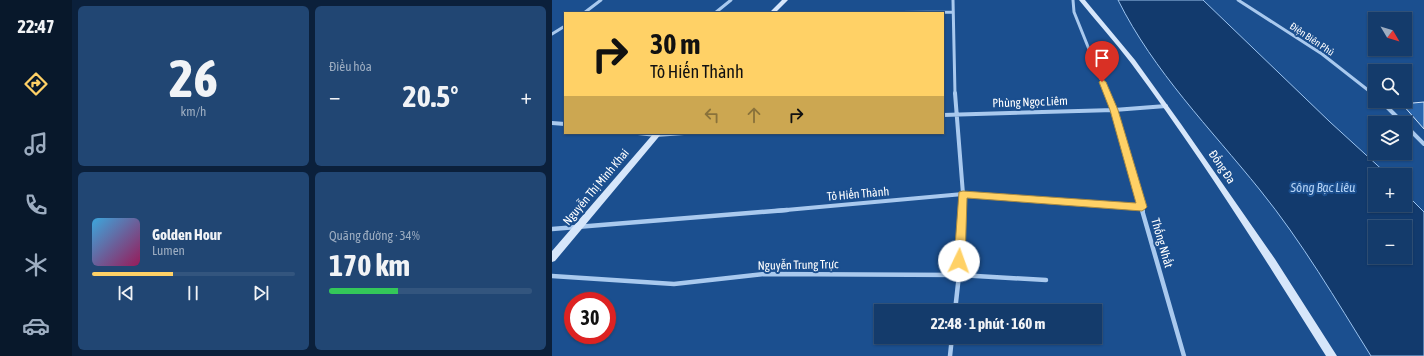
<!DOCTYPE html>
<html lang="vi">
<meta charset="utf-8">
<style>
body{margin:0;font-family:"Asap Condensed",sans-serif;background:#214673;color:#f1f3f6;height:100vh;display:flex;flex-direction:column;font-size:15px;white-space:nowrap}
*{box-sizing:border-box;margin:0}
p{font-size:13px;color:#9dadc1}
.icon{flex:none;width:22px;height:22px;fill:none;stroke:currentColor;stroke-width:2;stroke-linecap:round;stroke-linejoin:round}
.map{position:relative;flex:1;overflow:hidden}
.panel{display:flex;flex-direction:column;gap:6px;padding:6px;background:#0b203b;width:480px}
.panel>*{flex:none}
.hud{position:absolute;left:12px;top:12px;width:380px;height:122px;border-radius:0px;box-shadow:0 1px 3px #0004,0 0 0 1px #33557e;background:#ffd166;color:#111;overflow:hidden}
.needle{width:26px;rotate:128deg}
.fabs{position:absolute;left:816px;top:12px;display:grid;gap:8px}
.fabs a{display:grid;place-items:center;width:44px;height:44px;border-radius:0px;background:#143b6b;box-shadow:0 1px 3px #0004,0 0 0 1px #33557e;font-size:20px}
.speed{position:absolute;left:12px;top:292px;display:flex;gap:8px;font-size:20px;font-weight:700;text-align:center}
.speed>*{display:grid;place-content:center;width:52px;height:52px;border-radius:50%;background:#143b6b;box-shadow:0 1px 3px #0004,0 0 0 1px #33557e;line-height:1}
.speed .limit{border:6px solid #d22;background:#fff;color:#111}
.pin{position:absolute;display:grid;place-items:center;width:34px;height:34px;color:#fff;margin:-41px -17px;border-radius:50% 50% 50% 0;rotate:-45deg;box-shadow:0 0 4px #0007}
.pin .icon{rotate:45deg}
.me{position:absolute;width:44px;margin:-22px;rotate:3deg;stroke-linejoin:round;filter:drop-shadow(0 0 3px #0008)}
.turn{display:flex;align-items:center;gap:14px;height:84px;padding:0 20px;font-size:18px}
.turn .icon{width:52px;height:52px;stroke-width:2.5}
.turn b{display:block;font-size:28px;line-height:34px}
.lanes{display:flex;align-items:center;height:38px;padding:0 20px;background:#0003;justify-content:center;gap:20px;direction:ltr}
.lanes .off{opacity:.35}
.big{font-size:30px;font-weight:700;line-height:1.1}
.panel .card{flex:1;display:flex;flex-direction:column;justify-content:center;gap:6px;min-width:0;padding:0 14px;border-radius:6px;background:#214673}
.panel .dial{align-items:center;gap:0}
.dial b{font-size:52px;line-height:1}
.song{display:flex;align-items:center;gap:12px}
.cover{width:48px;height:48px;border-radius:6px;background:linear-gradient(135deg,hsl(200 70% 55%),hsl(330 70% 35%))}
.played{height:4px;border-radius:2px;background:linear-gradient(90deg,#ffd166 40%,#33557e 40%)}
.keys{display:flex;justify-content:space-around;direction:ltr}
.heat{display:flex;justify-content:space-between;align-items:center;font-size:22px;direction:ltr}
.charge{height:6px;border-radius:3px;background:linear-gradient(90deg,#34c759 34%,#33557e 0)}
.panel .tiles{flex:1;display:grid;gap:6px;grid-template-columns:repeat(2,1fr)}
.trip{position:absolute;left:322px;top:304px;width:228px;height:40px;border-radius:0px;background:#143b6b;box-shadow:0 1px 3px #0004,0 0 0 1px #33557e;font-weight:700;line-height:40px;text-align:center}
main{display:flex;flex:1;min-height:0}
.menu{display:flex;flex-direction:column;width:72px;justify-content:space-around;align-items:center;background:#08182b;color:#9dadc1}
.menu .icon{width:28px;height:28px}
.menu .on{color:#ffd166}
.menu b{font-size:18px;color:#f1f3f6}
.map>svg:first-child{display:block}
</style>
<main>
<nav class="menu">
<b>22:47</b>
<svg class="icon on" aria-label="directions" viewBox="0 0 24 24"><path d="M12 3l9 9-9 9-9-9zM9 14v-3h6M13 9l2 2-2 2"/></svg>
<svg class="icon" aria-label="music" viewBox="0 0 24 24"><path d="M9 18V5l10-2v13"/><circle cx="6" cy="18" r="3"/><circle cx="16" cy="16" r="3"/></svg>
<svg class="icon" aria-label="phone" viewBox="0 0 24 24"><path d="M5 4h4l2 5-3 2q2 4 5 5l2-3 5 2v4C11 20 4 13 5 4z"/></svg>
<svg class="icon" aria-label="climate" viewBox="0 0 24 24"><path d="M12 3v18M4 7l16 10M4 17L20 7"/></svg>
<svg class="icon" aria-label="car" viewBox="0 0 24 24"><path d="M5 17H2v-5l4-1 3-4h7l3 4 3 1v5h-3M9 17h6M6 11h13"/><circle cx="7" cy="17" r="2"/><circle cx="17" cy="17" r="2"/></svg>
</nav>
<section class="panel">
<div class="tiles">
<div class="card dial"><b>26</b><p>km/h</p></div>
<div class="card"><p>Điều hòa</p>
<div class="heat"><a>−</a><b class="big">20.5°</b><a>+</a></div>
</div>
<div class="card">
<div class="song"><i class="cover"></i><div><b>Golden Hour</b><p>Lumen</p></div></div>
<div class="played"></div>
<div class="keys"><svg class="icon" aria-label="previous" viewBox="0 0 24 24"><path d="M18 5L8 12l10 7zM5 5v14"/></svg><svg class="icon" aria-label="pause" viewBox="0 0 24 24"><path d="M8 5v14M16 5v14"/></svg><svg class="icon" aria-label="next" viewBox="0 0 24 24"><path d="M6 5l10 7-10 7zM19 5v14"/></svg></div>
</div>
<div class="card"><p>Quãng đường · 34%</p><b class="big">170 km</b><div class="charge"></div></div>
</div>
</section>
<div class="map">
<svg width="872" height="356" viewBox="0 0 872 356">
<rect width="100%" height="100%" fill="#1b4f8f"/>
<path fill="#123a6d" stroke="#9cc4f0" fill-rule="evenodd" d="M566,0H651L778,122L836,175H823V205H853V193L872,212V356H819C784,300 750,242 708,190C658,128 602,72 566,0ZM823,227H853V257H823Z"/>
<path fill="#2a66ad" stroke="#cfe3fa" d="M872,102V129L850,104Z"/>
<g fill="none" stroke-linecap="round" stroke-linejoin="round">
<path stroke="#a9c9ee" stroke-width="3" d="M401,0L403,94
M521,0L522,12L555,94
M686,0L770,54L821,94
M32,13L49,0
M163,13L179,0
M300,13L400,12
M0,34L13,26"/>
<path stroke="#a9c9ee" stroke-width="4" d="M403,93L411,194L410,211
M555,93L562,110L591,211
M820,93L823,95
M829,101L851,123
M391,115L562,110L614,106
M0,123L13,124
M853,125L872,144
M86,133L104,135L132,133
M223,211L411,194L590,207"/>
<path stroke="#a9c9ee" stroke-width="4.5" d="M590,210L632,356
M0,229L235,210
M0,276L122,284L213,274L407,275L494,280
M403,311L407,275L410,210
M398,356L400,337"/>
<path fill="#d6e6fa" fill-rule="evenodd" d="M230,0H236L223,13H217Z
M527,0H533L583,60L629,124L723,259L785,356H774C712,257 649,157 579,63C563,42 544,21 527,0Z
M102,133H110L3,261L0,262V251Z"/>
</g>
<path fill="#ffd166" stroke="#a68842" d="M550,79L554,82L566,110L595,207L593,209L590,211L415,198L413,261L411,265L407,266L404,265L402,261L407,192L411,191L584,203L558,110L547,82Z"/>
<g text-anchor="middle" dominant-baseline="central" stroke-width="4" stroke-linejoin="round" paint-order="stroke">
<g font-size="10" fill="#fff" stroke="#1b4f8f">
<text transform="translate(760 39) rotate(34)">Điện Biên Phủ</text>
</g>
<g font-size="12" fill="#fff" stroke="#1b4f8f">
<text transform="translate(478 102) rotate(-2)">Phùng Ngọc Liêm</text>
<text transform="translate(670 167) rotate(56)">Đống Đa</text>
<text transform="translate(44 187) rotate(-50)">Nguyễn Thị Minh Khai</text>
<text transform="translate(306 194) rotate(-5)">Tô Hiến Thành</text>
<text transform="translate(610 243) rotate(74)">Thống Nhất</text>
<text transform="translate(246 265) rotate(-1)">Nguyễn Trung Trực</text>
</g>
<g font-size="13" font-style="italic" fill="#b5d3f5" stroke="#1b4f8f">
<text x="771" y="187">Sông Bạc Liêu</text>
</g>
</g>
</svg>
<div class="fabs">
<a><svg class="needle" viewBox="-14 -14 28 28"><path d="M0-13l5 13h-10z" fill="#e53935"/><path d="M0 13l5-13h-10z" fill="#9dadc1"/></svg></a>
<a><svg class="icon" aria-label="search" viewBox="0 0 24 24"><circle cx="10" cy="10" r="6"/><path d="M15 15l6 6"/></svg></a>
<a><svg class="icon" aria-label="layers" viewBox="0 0 24 24"><path d="M12 4l9 5-9 5-9-5zM3 14l9 5 9-5"/></svg></a>
<a>+</a>
<a>−</a>
</div>
<div class="speed"><div class="limit">30</div></div>
<div class="pin" style="left:550px;top:82px;background:#d93025"><svg class="icon" aria-label="arrive" viewBox="0 0 24 24"><path d="M6 21V4h12l-3 4 3 4H6"/></svg></div>
<svg class="me" style="left:407px;top:261px" viewBox="-20 -20 40 40"><circle r="19" fill="#fff"/><path d="M0-13L10 11 0 6-10 11z" fill="#ffd166"/></svg>
<div class="trip">22:48 · 1 phút · 160 m</div>
<div class="hud">
<div class="turn"><svg class="icon" aria-label="right" viewBox="0 0 24 24"><path d="M7 20v-9h11M14 6l5 5-5 5"/></svg><div><b>30 m</b>Tô Hiến Thành</div></div>
<div class="lanes"><svg class="icon off" aria-label="left" viewBox="0 0 24 24"><path d="M17 20v-9H6M10 6l-5 5 5 5"/></svg><svg class="icon off" aria-label="ahead" viewBox="0 0 24 24"><path d="M12 20V5M6 11l6-6 6 6"/></svg><svg class="icon" aria-label="right" viewBox="0 0 24 24"><path d="M7 20v-9h11M14 6l5 5-5 5"/></svg></div>
</div>
</div>
</main>
